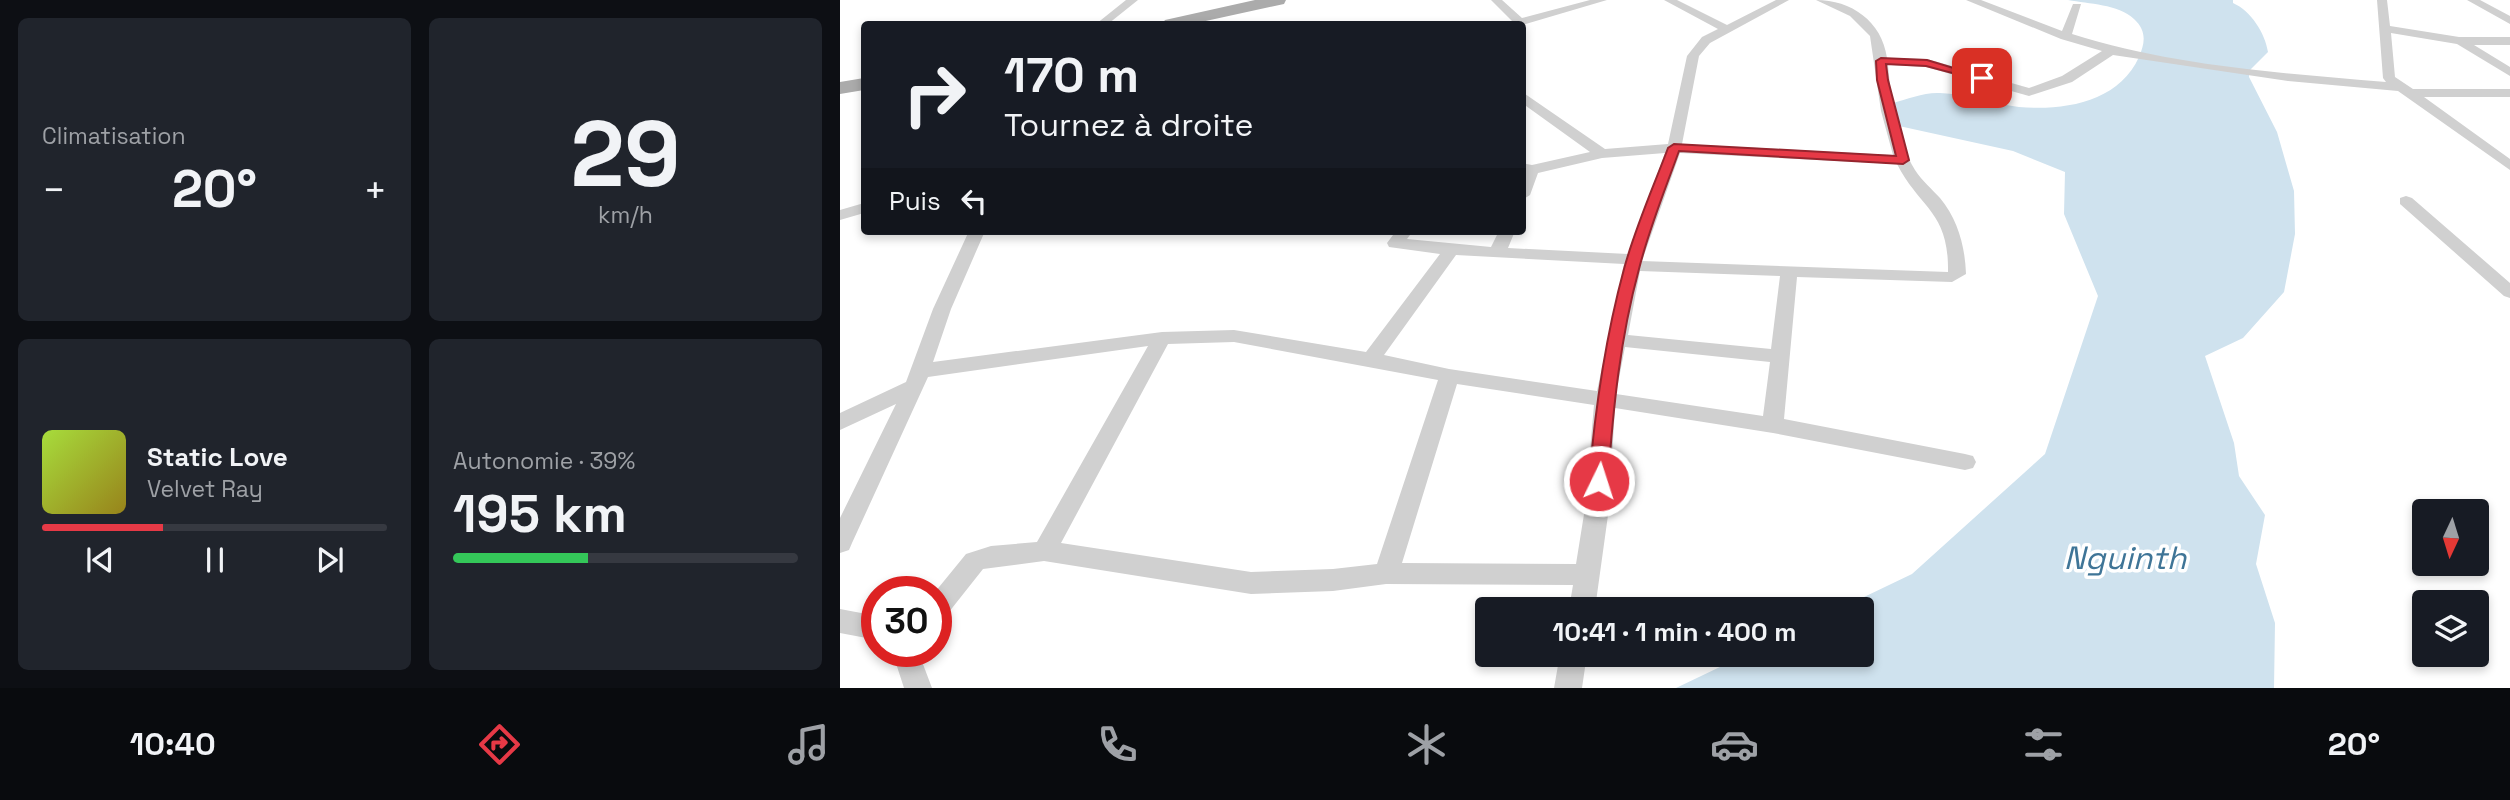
<!DOCTYPE html>
<html lang="fr">
<meta charset="utf-8">
<style>
body{margin:0;font-family:"Space Grotesk",sans-serif;background:#20242c;color:#f1f3f6;height:100vh;display:flex;flex-direction:column;font-size:26px;white-space:nowrap}
*{box-sizing:border-box;margin:0}
p{font-size:23px;color:#9ea1a6}
.icon{flex:none;width:38px;height:38px;fill:none;stroke:currentColor;stroke-width:2;stroke-linecap:round;stroke-linejoin:round}
.map{position:relative;flex:1;overflow:hidden}
.panel{display:flex;flex-direction:column;gap:18px;padding:18px;background:#0d0f14;width:840px}
.panel>*{flex:none}
.guide{position:absolute;left:21px;top:21px;width:665px;height:214px;border-radius:7px;box-shadow:0 4px 10px #0003;background:#171b24;color:#f1f3f6;overflow:hidden}
.needle{width:46px;rotate:184deg}
.controls{position:absolute;left:1572px;top:499px;display:grid;gap:14px}
.controls a{display:grid;place-items:center;width:77px;height:77px;border-radius:7px;background:#171b24;box-shadow:0 4px 10px #0003;font-size:35px}
.speed{position:absolute;left:21px;top:576px;display:flex;gap:14px;font-size:35px;font-weight:700;text-align:center}
.speed>*{display:grid;place-content:center;width:91px;height:91px;border-radius:50%;background:#171b24;box-shadow:0 4px 10px #0003;line-height:1}
.speed .limit{border:10px solid #d22;background:#fff;color:#111}
.pin{position:absolute;display:grid;place-items:center;width:60px;height:60px;color:#fff;margin:-30px;border-radius:14px;box-shadow:0 4px 10px #0006}
.me{position:absolute;width:77px;margin:-38px;rotate:4deg;stroke-linejoin:round;filter:drop-shadow(0 0 5px #0008)}
.turn{display:flex;align-items:center;gap:24px;height:147px;padding:0 28px;font-size:32px}
.turn .icon{width:91px;height:91px;stroke-width:2.5}
.turn b{display:block;font-size:49px;line-height:60px}
.then{display:flex;align-items:center;height:66px;padding:0 28px;background:#0003;gap:14px;font-size:26px}
.big{font-size:52px;font-weight:700;line-height:1.1}
.panel .widget{flex:1;display:flex;flex-direction:column;justify-content:center;gap:10px;min-width:0;padding:0 24px;border-radius:10px;background:#20242c}
.panel .dial{align-items:center;gap:0}
.dial b{font-size:91px;line-height:1}
.song{display:flex;align-items:center;gap:21px}
.cover{width:84px;height:84px;border-radius:10px;background:linear-gradient(135deg,hsl(80 70% 55%),hsl(50 70% 35%))}
.played{height:7px;border-radius:4px;background:linear-gradient(90deg,#e63946 35%,#363941 35%)}
.keys{display:flex;justify-content:space-around;direction:ltr}
.heat{display:flex;justify-content:space-between;align-items:center;font-size:38px;direction:ltr}
.charge{height:10px;border-radius:5px;background:linear-gradient(90deg,#34c759 39%,#363941 0)}
.panel .tiles{flex:1;display:grid;gap:18px;grid-template-columns:repeat(2,1fr)}
.trip{position:absolute;left:635px;top:597px;width:399px;height:70px;border-radius:7px;background:#171b24;box-shadow:0 4px 10px #0003;font-weight:700;line-height:70px;text-align:center}
.tab-bar{display:flex;height:112px;justify-content:space-around;align-items:center;background:#090b0e;color:#9ea1a6}
.tab-bar .icon{width:49px;height:49px}
.tab-bar .active{color:#e63946}
.tab-bar b{font-size:32px;color:#f1f3f6}
main{display:flex;flex:1;min-height:0}
.map>svg:first-child{display:block}
</style>
<main>
<section class="panel">
<div class="tiles">
<div class="widget"><p>Climatisation</p>
<div class="heat"><a>−</a><b class="big">20°</b><a>+</a></div>
</div>
<div class="widget dial"><b>29</b><p>km/h</p></div>
<div class="widget">
<div class="song"><i class="cover"></i><div><b>Static Love</b><p>Velvet Ray</p></div></div>
<div class="played"></div>
<div class="keys"><svg class="icon" aria-label="previous" viewBox="0 0 24 24"><path d="M18 5L8 12l10 7zM5 5v14"/></svg><svg class="icon" aria-label="pause" viewBox="0 0 24 24"><path d="M8 5v14M16 5v14"/></svg><svg class="icon" aria-label="next" viewBox="0 0 24 24"><path d="M6 5l10 7-10 7zM19 5v14"/></svg></div>
</div>
<div class="widget"><p>Autonomie · 39%</p><b class="big">195 km</b><div class="charge"></div></div>
</div>
</section>
<div class="map">
<svg width="1670" height="688" viewBox="0 0 1670 688">
<rect width="100%" height="100%" fill="#fff"/>
<path fill="#cfe2ee" d="M1228,0H1393V3C1411,11 1425,33 1428,52L1409,71V77L1437,132L1454,191L1455,234L1444,292L1403,338L1365,356L1394,443L1399,476L1425,515L1416,564L1435,623L1434,688H836L905,655L1022,654V609H999L1072,574L1205,454L1258,296L1224,214L1225,172L1173,151L1059,126L1053,103C1067,99 1085,92 1100,93C1126,94 1153,104 1179,107C1224,111 1279,102 1299,57C1305,43 1307,31 1294,19C1278,4 1249,4 1228,0Z"/>
<g fill="none" stroke-linecap="round" stroke-linejoin="round">
<path fill="#d0d0d0" fill-rule="evenodd" d="M286,0H298L268,24H256Z
M651,0H662L682,18L750,0H767L682,25L669,24L672,21Z
M824,0H837L887,25L936,0H949L870,43L859,56L842,144L1053,155L1041,111L1030,36L1010,16L976,0C1011,0 1042,21 1047,58L1087,59L1189,88L1222,76L1262,51L1221,39L1126,0H1141L1222,31L1233,4H1241L1232,34C1333,66 1441,73 1546,82L1543,78L1537,0H1547L1550,26L1619,37H1670V45H1634L1670,67V76L1617,44L1551,33L1555,77L1573,89H1670V97H1584L1670,159V170L1558,91L1448,81L1273,55L1232,82L1189,96L1086,67L1048,65C1051,99 1057,140 1075,170C1082,181 1092,189 1100,198C1118,220 1125,246 1126,274L1112,282L957,277L944,419L1125,454L1133,456L1136,462L1133,468L1125,470L933,433L775,408L769,508L755,609H729L733,585L546,584L493,591L411,594L204,561L143,569L105,617L96,620L95,592L126,554L151,546L197,542L308,346L88,377L12,543L9,550L0,553V518L56,404L0,430V413L66,382L93,309L129,231H145L111,309L93,362L322,332L394,330L526,352L600,254L549,247L547,243L556,231H573L567,239L651,247L659,231H675L668,248L788,254L825,153L762,158L698,173L690,195L682,200V163L692,165L750,152L682,103V92L765,149L828,144L847,56L862,37L878,29ZM840,153L1057,164C1080,209 1109,211 1108,272L802,261ZM616,255L784,264L757,391L609,369L544,355ZM800,271L940,276L931,349L788,335ZM394,342L598,380L537,564L493,569L411,572L221,543L328,344ZM785,347L930,362L923,416L776,394ZM617,384L754,405L745,508L736,564L562,563Z
M1627,0H1640L1670,16V24Z
M1566,196L1572,198L1670,283V298L1664,296L1560,204V198Z
M24,203V213L0,220V210Z
M0,609L37,616V640L0,633Z
M52,651H78L92,688H64Z
M720,654H747L742,688H714Z"/>
<path fill="#ababab" fill-rule="evenodd" d="M415,0H446L444,4L352,24H322L325,20Z
M24,78V90L0,94V82Z"/>
</g>
<path fill="#e63946" stroke="#96252e" stroke-width="2" d="M1041,58L1087,60L1147,78L1142,81L1086,66L1046,64L1048,80L1069,160L1063,164L839,151C825,190 809,229 799,269C780,339 773,409 768,481L765,486H752L749,481C755,409 765,339 784,269C795,228 813,188 828,148L834,144L1056,156L1037,80L1036,61Z"/>
<g text-anchor="middle" dominant-baseline="central" stroke-width="7" stroke-linejoin="round" paint-order="stroke">
<g font-size="32" font-style="italic" fill="#3f7597" stroke="#fff">
<text x="1285" y="558">Nguinth</text>
</g>
</g>
</svg>
<div class="controls">
<a><svg class="needle" viewBox="-14 -14 28 28"><path d="M0-13l5 13h-10z" fill="#e53935"/><path d="M0 13l5-13h-10z" fill="#9ea1a6"/></svg></a>
<a><svg class="icon" aria-label="layers" viewBox="0 0 24 24"><path d="M12 4l9 5-9 5-9-5zM3 14l9 5 9-5"/></svg></a>
</div>
<div class="speed"><div class="limit">30</div></div>
<div class="pin" style="left:1142px;top:78px;background:#d93025"><svg class="icon" aria-label="arrive" viewBox="0 0 24 24"><path d="M6 21V4h12l-3 4 3 4H6"/></svg></div>
<svg class="me" style="left:759px;top:481px" viewBox="-20 -20 40 40"><circle r="17" fill="#e63946" stroke="#fff" stroke-width="3"/><path d="M0-11L8 9 0 5-8 9z" fill="#fff"/></svg>
<div class="trip">10:41 · 1 min · 400 m</div>
<div class="guide">
<div class="turn"><svg class="icon" aria-label="right" viewBox="0 0 24 24"><path d="M7 20v-9h11M14 6l5 5-5 5"/></svg><div><b>170 m</b>Tournez à droite</div></div>
<div class="then">Puis<svg class="icon" aria-label="left" viewBox="0 0 24 24"><path d="M17 20v-9H6M10 6l-5 5 5 5"/></svg></div>
</div>
</div>
</main>
<nav class="tab-bar">
<b>10:40</b>
<svg class="icon active" aria-label="directions" viewBox="0 0 24 24"><path d="M12 3l9 9-9 9-9-9zM9 14v-3h6M13 9l2 2-2 2"/></svg>
<svg class="icon" aria-label="music" viewBox="0 0 24 24"><path d="M9 18V5l10-2v13"/><circle cx="6" cy="18" r="3"/><circle cx="16" cy="16" r="3"/></svg>
<svg class="icon" aria-label="phone" viewBox="0 0 24 24"><path d="M5 4h4l2 5-3 2q2 4 5 5l2-3 5 2v4C11 20 4 13 5 4z"/></svg>
<svg class="icon" aria-label="climate" viewBox="0 0 24 24"><path d="M12 3v18M4 7l16 10M4 17L20 7"/></svg>
<svg class="icon" aria-label="car" viewBox="0 0 24 24"><path d="M5 17H2v-5l4-1 3-4h7l3 4 3 1v5h-3M9 17h6M6 11h13"/><circle cx="7" cy="17" r="2"/><circle cx="17" cy="17" r="2"/></svg>
<svg class="icon" aria-label="filters" viewBox="0 0 24 24"><path d="M4 7h16M4 17h16"/><circle cx="9" cy="7" r="2"/><circle cx="15" cy="17" r="2"/></svg>
<b>20°</b>
</nav>
